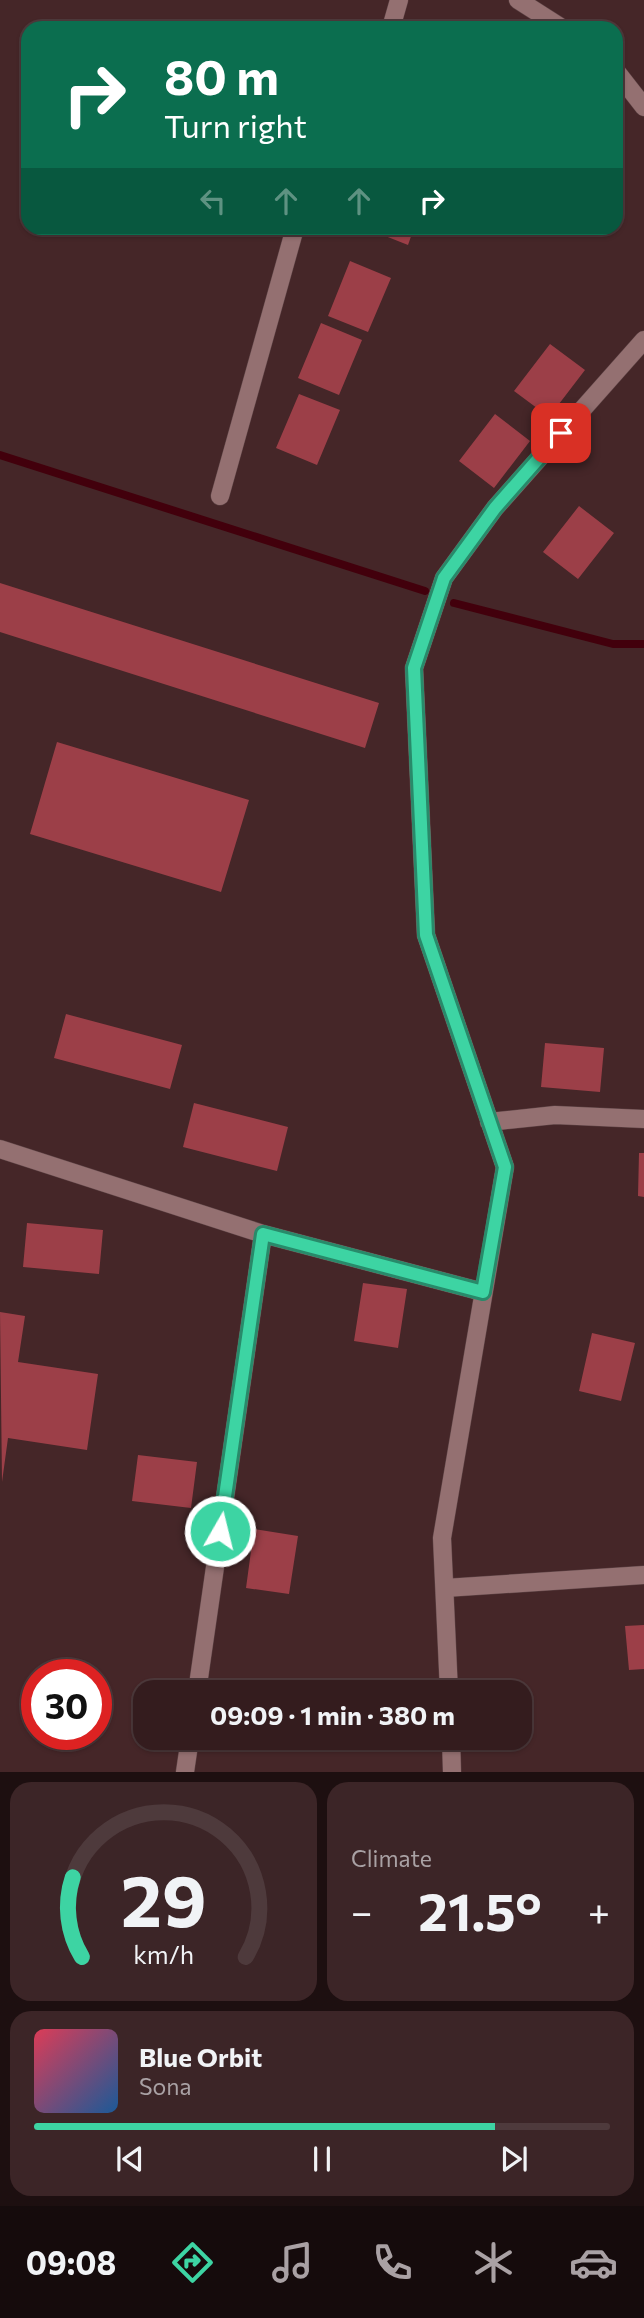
<!DOCTYPE html>
<meta charset="utf-8">
<style>
body{margin:0;font-family:Commissioner,sans-serif;background:#3c2527;color:#f1f3f6;height:100vh;display:flex;flex-direction:column;font-size:26px;white-space:nowrap}
*{box-sizing:border-box;margin:0}
p{font-size:23px;color:#a9a1a4}
.icon{flex:none;width:38px;height:38px;fill:none;stroke:currentColor;stroke-width:2;stroke-linecap:round;stroke-linejoin:round}
.map{position:relative;height:1772px;overflow:hidden}
.drawer{display:flex;flex-direction:column;gap:10px;padding:10px;background:#1d0f10;flex:1}
.drawer>*{flex:none}
.guide{position:absolute;left:21px;top:21px;width:602px;height:214px;border-radius:21px;box-shadow:0 2px 5px #0004,0 0 0 2px #4e3a3c;background:#0b6e4f;color:#fff;overflow:hidden}
.speed{position:absolute;left:21px;top:1659px;display:flex;gap:14px;font-size:35px;font-weight:700;text-align:center}
.speed>*{display:grid;place-content:center;width:91px;height:91px;border-radius:50%;background:#341c1e;box-shadow:0 2px 5px #0004,0 0 0 2px #4e3a3c;line-height:1}
.speed .limit{border:10px solid #d22;background:#fff;color:#111}
.pin{position:absolute;display:grid;place-items:center;width:60px;height:60px;color:#fff;margin:-30px;border-radius:14px;box-shadow:0 4px 10px #0006}
.me{position:absolute;width:77px;margin:-38px;rotate:8deg;stroke-linejoin:round;filter:drop-shadow(0 0 5px #0008)}
.turn{display:flex;align-items:center;gap:24px;height:147px;padding:0 28px;font-size:32px}
.turn .icon{width:91px;height:91px;stroke-width:2.5}
.turn b{display:block;font-size:49px;line-height:60px}
.lanes{display:flex;align-items:center;height:66px;padding:0 28px;background:#0003;justify-content:center;gap:35px;direction:ltr}
.lanes .off{opacity:.35}
.big{font-size:52px;font-weight:700;line-height:1.1}
.drawer .card{flex:1;display:flex;flex-direction:column;justify-content:center;gap:10px;min-width:0;padding:0 24px;border-radius:21px;background:#3c2527}
.drawer .dial{align-items:center;gap:0}
.dial svg{height:182px;overflow:visible;fill:none;stroke:#4e3a3c;stroke-width:7;stroke-linecap:round;text-anchor:middle}
.dial text{fill:#f1f3f6;stroke:none}
.song{display:flex;align-items:center;gap:21px}
.cover{width:84px;height:84px;border-radius:10px;background:linear-gradient(135deg,hsl(350 70% 55%),hsl(210 70% 35%))}
.played{height:7px;border-radius:4px;background:linear-gradient(90deg,#3dd4a3 80%,#4e3a3c 80%)}
.keys{display:flex;justify-content:space-around;direction:ltr}
.heat{display:flex;justify-content:space-between;align-items:center;font-size:38px;direction:ltr}
.drawer .tiles{flex:1;display:grid;gap:10px;grid-template-columns:1fr 1fr}
.card:last-child{grid-column:span 2}
.trip{position:absolute;left:133px;top:1680px;width:399px;height:70px;border-radius:21px;background:#341c1e;box-shadow:0 2px 5px #0004,0 0 0 2px #4e3a3c;font-weight:700;line-height:70px;text-align:center}
.tabs{display:flex;height:112px;justify-content:space-around;align-items:center;background:#150b0c;color:#a9a1a4}
.tabs .icon{width:49px;height:49px}
.tabs .active{color:#3dd4a3}
.tabs b{font-size:32px;color:#f1f3f6}
.map>svg:first-child{display:block}
</style>
<div class="map">
<svg width="644" height="1772" viewBox="0 0 644 1772">
<rect width="100%" height="100%" fill="#452628"/>
<g fill="none" stroke-linecap="round" stroke-linejoin="round">
<path stroke="#42000c" stroke-width="8" d="M0,455L425,591
M454,603L613,644H644"/>
</g>
<path fill="#9c3f48" d="M365,228H414L408,245Z
M350,261L391,278L368,332L328,316Z
M321,323L362,340L339,395L298,378Z
M550,344L585,370L549,417L514,391Z
M299,394L340,410L317,465L276,448Z
M495,414L530,441L494,488L459,461Z
M579,506L614,533L578,579L543,552Z
M0,583L379,703L365,748L0,632Z
M57,742L249,800L221,892L30,834Z
M66,1014L182,1045L170,1089L54,1058Z
M545,1043L604,1048L600,1092L541,1087Z
M194,1103L288,1127L277,1171L183,1147Z
M639,1153H644V1197L638,1196Z
M27,1223L103,1230L99,1274L23,1267Z
M363,1283L407,1289L398,1348L354,1341Z
M0,1312L25,1316L18,1362L98,1374L87,1450L8,1438L2,1482Z
M592,1333L635,1343L621,1401L579,1391Z
M138,1455L197,1462L191,1508L132,1501Z
M254,1529L298,1536L289,1594L246,1588Z
M644,1625V1669L629,1670L625,1626Z"/>
<g fill="none" stroke-linecap="round" stroke-linejoin="round">
<g stroke="#5e4446" stroke-width="19">
<path id="minor" d="M518,0L562,28
M391,28L399,0
M616,71L644,107
M220,496L295,228
M489,1122L555,1115L644,1119
M0,1149L263,1234L483,1292
M445,1588L644,1575
M197,1692L263,1234
M449,1692L442,1538L505,1167L426,935L414,668L444,578L495,508L644,340
M451,1738L452,1772
M185,1772L190,1738"/>
</g>
<use href="#minor" stroke="#947071" stroke-width="18"/>
</g>
<g fill="none" stroke-linecap="round" stroke-linejoin="round">
<g stroke="#288a6a" stroke-width="18">
<path id="route" d="M220,1531L263,1234L483,1292L505,1167L426,935L414,668L444,578L495,508L561,433"/>
</g>
<use href="#route" stroke="#3dd4a3" stroke-width="12"/>
</g>
</svg>
<div class="speed"><div class="limit">30</div></div>
<div class="pin" style="left:561px;top:433px;background:#d93025"><svg class="icon" aria-label="arrive" viewBox="0 0 24 24"><path d="M6 21V4h12l-3 4 3 4H6"/></svg></div>
<svg class="me" style="left:220px;top:1531px" viewBox="-20 -20 40 40"><circle r="17" fill="#3dd4a3" stroke="#fff" stroke-width="3"/><path d="M0-11L8 9 0 5-8 9z" fill="#fff"/></svg>
<div class="trip">09:09 · 1 min · 380 m</div>
<div class="guide">
<div class="turn"><svg class="icon" aria-label="right" viewBox="0 0 24 24"><path d="M7 20v-9h11M14 6l5 5-5 5"/></svg><div><b>80 m</b>Turn right</div></div>
<div class="lanes"><svg class="icon off" aria-label="left" viewBox="0 0 24 24"><path d="M17 20v-9H6M10 6l-5 5 5 5"/></svg><svg class="icon off" aria-label="ahead" viewBox="0 0 24 24"><path d="M12 20V5M6 11l6-6 6 6"/></svg><svg class="icon off" aria-label="ahead" viewBox="0 0 24 24"><path d="M12 20V5M6 11l6-6 6 6"/></svg><svg class="icon" aria-label="right" viewBox="0 0 24 24"><path d="M7 20v-9h11M14 6l5 5-5 5"/></svg></div>
</div>
</div>
<section class="drawer">
<div class="tiles">
<div class="card dial"><svg viewBox="0 0 100 80">
<path d="M14 69A42 42 0 1 1 86 69"/>
<path d="M14 69A42 42 0 0 1 10 34" stroke="#3dd4a3"/>
<text x="50" y="56" font-size="32" font-weight="700">29</text>
<text x="50" y="72" font-size="11">km/h</text>
</svg></div>
<div class="card"><p>Climate</p>
<div class="heat"><a>−</a><b class="big">21.5°</b><a>+</a></div>
</div>
<div class="card">
<div class="song"><i class="cover"></i><div><b>Blue Orbit</b><p>Sona</p></div></div>
<div class="played"></div>
<div class="keys"><svg class="icon" aria-label="previous" viewBox="0 0 24 24"><path d="M18 5L8 12l10 7zM5 5v14"/></svg><svg class="icon" aria-label="pause" viewBox="0 0 24 24"><path d="M8 5v14M16 5v14"/></svg><svg class="icon" aria-label="next" viewBox="0 0 24 24"><path d="M6 5l10 7-10 7zM19 5v14"/></svg></div>
</div>
</div>
</section>
<nav class="tabs">
<b>09:08</b>
<svg class="icon active" aria-label="directions" viewBox="0 0 24 24"><path d="M12 3l9 9-9 9-9-9zM9 14v-3h6M13 9l2 2-2 2"/></svg>
<svg class="icon" aria-label="music" viewBox="0 0 24 24"><path d="M9 18V5l10-2v13"/><circle cx="6" cy="18" r="3"/><circle cx="16" cy="16" r="3"/></svg>
<svg class="icon" aria-label="phone" viewBox="0 0 24 24"><path d="M5 4h4l2 5-3 2q2 4 5 5l2-3 5 2v4C11 20 4 13 5 4z"/></svg>
<svg class="icon" aria-label="climate" viewBox="0 0 24 24"><path d="M12 3v18M4 7l16 10M4 17L20 7"/></svg>
<svg class="icon" aria-label="car" viewBox="0 0 24 24"><path d="M5 17H2v-5l4-1 3-4h7l3 4 3 1v5h-3M9 17h6M6 11h13"/><circle cx="7" cy="17" r="2"/><circle cx="17" cy="17" r="2"/></svg>
</nav>
